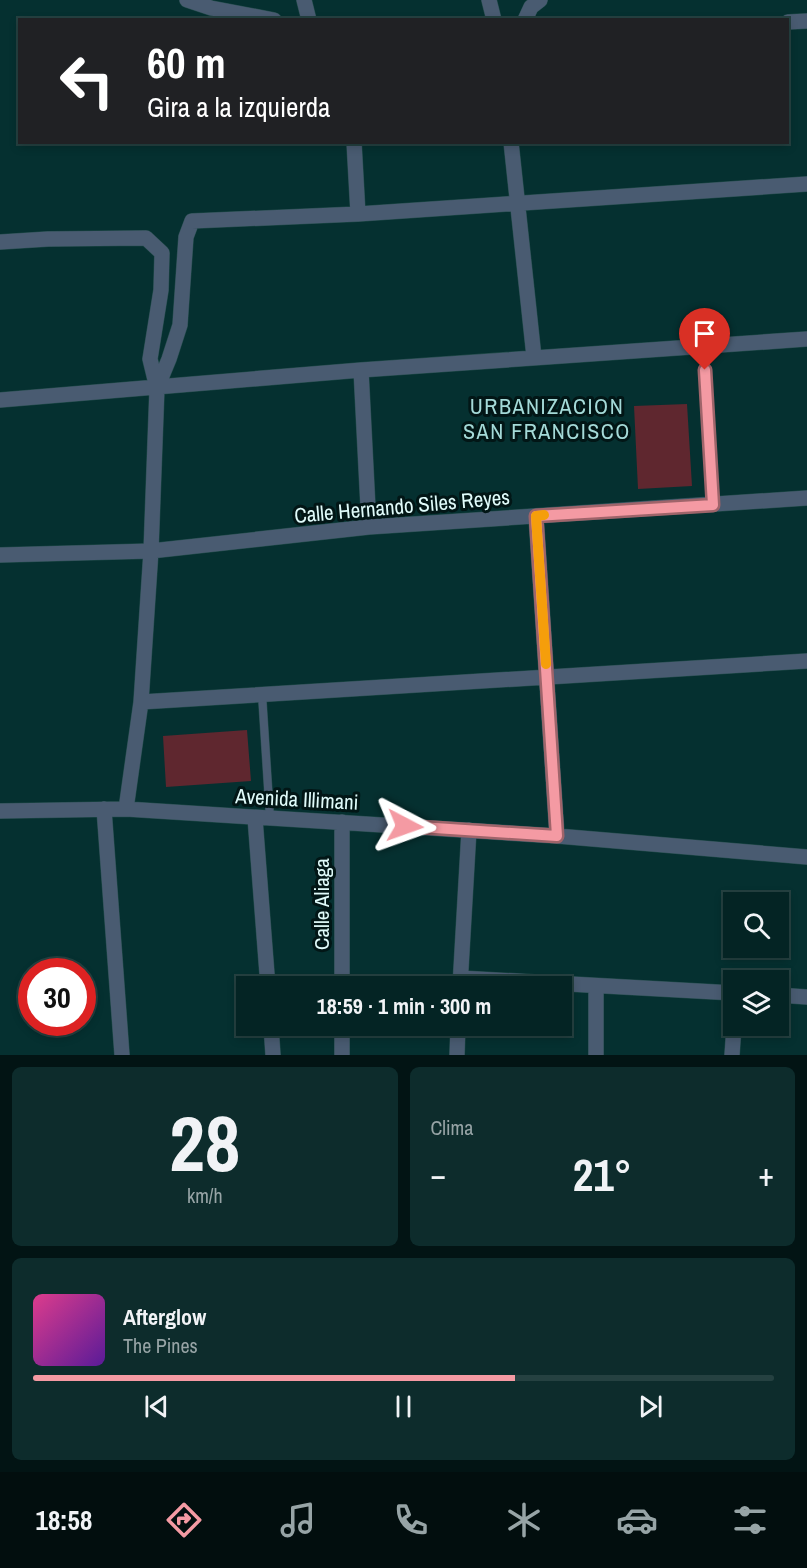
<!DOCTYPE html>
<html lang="es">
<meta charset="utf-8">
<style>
body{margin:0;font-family:"Archivo Narrow",sans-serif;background:#0d2c2c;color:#f1f3f6;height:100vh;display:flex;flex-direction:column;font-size:22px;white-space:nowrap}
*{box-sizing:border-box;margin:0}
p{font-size:20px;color:#97a4a6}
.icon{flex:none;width:33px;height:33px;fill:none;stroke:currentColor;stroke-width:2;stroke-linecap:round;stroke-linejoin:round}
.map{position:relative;height:1055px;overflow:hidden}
.sheet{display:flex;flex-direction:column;gap:12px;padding:12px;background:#021414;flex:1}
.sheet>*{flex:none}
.banner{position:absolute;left:18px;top:18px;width:771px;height:126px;border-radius:0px;box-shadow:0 3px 9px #0003,0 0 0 2px #254141;background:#202124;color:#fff;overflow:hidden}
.controls{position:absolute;left:723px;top:892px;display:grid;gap:12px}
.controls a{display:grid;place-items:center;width:66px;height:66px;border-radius:0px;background:#042424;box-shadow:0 3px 9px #0003,0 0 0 2px #254141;font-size:30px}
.speed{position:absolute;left:18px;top:958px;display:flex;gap:12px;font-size:30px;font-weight:700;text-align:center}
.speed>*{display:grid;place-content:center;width:78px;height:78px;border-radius:50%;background:#042424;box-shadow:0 3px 9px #0003,0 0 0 2px #254141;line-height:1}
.speed .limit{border:9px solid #d22;background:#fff;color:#111}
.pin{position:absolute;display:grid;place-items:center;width:51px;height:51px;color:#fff;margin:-62px -26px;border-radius:50% 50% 50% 0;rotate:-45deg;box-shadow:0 0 6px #0007}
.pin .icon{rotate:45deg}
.me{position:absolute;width:66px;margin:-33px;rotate:94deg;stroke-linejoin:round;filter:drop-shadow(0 0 4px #0008)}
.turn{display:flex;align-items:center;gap:21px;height:126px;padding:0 30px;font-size:27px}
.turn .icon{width:78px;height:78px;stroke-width:2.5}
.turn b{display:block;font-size:42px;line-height:51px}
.big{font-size:45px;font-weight:700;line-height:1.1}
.sheet .card{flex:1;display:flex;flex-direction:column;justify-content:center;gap:9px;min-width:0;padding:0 21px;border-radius:9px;background:#0d2c2c}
.sheet .dial{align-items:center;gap:0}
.dial b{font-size:78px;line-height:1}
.song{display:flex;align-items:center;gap:18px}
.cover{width:72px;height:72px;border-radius:9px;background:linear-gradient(135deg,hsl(330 70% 55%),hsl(270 70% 35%))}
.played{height:6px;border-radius:3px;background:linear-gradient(90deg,#f49aa3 65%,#254141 65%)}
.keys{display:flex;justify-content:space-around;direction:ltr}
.heat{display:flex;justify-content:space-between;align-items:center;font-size:33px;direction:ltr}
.sheet .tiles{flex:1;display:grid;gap:12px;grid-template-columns:1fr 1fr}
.card:last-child{grid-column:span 2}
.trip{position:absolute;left:236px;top:976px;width:336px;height:60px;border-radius:0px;background:#042424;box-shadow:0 3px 9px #0003,0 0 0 2px #254141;font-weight:700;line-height:60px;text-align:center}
.dock{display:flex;height:96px;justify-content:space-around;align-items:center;background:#020e0e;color:#97a4a6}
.dock .icon{width:42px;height:42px}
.dock .selected{color:#f49aa3}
.dock b{font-size:27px;color:#f1f3f6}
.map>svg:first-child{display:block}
</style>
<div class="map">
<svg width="807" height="1055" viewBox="0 0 807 1055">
<rect width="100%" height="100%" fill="#053030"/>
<path fill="#5f272f" d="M687,404L692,486L638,489L634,406Z
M247,730L251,781L166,787L163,736Z"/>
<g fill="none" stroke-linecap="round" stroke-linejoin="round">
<g stroke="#244c4c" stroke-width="9">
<path id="service" d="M704,347L713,505
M262,694L270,818"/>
</g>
<g stroke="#244c4c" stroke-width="16">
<path id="minor" d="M187,0L211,8L274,20
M304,0L309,20
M489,0L494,20
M525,20L531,7L540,0
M788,22L807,21
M354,142L358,214
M511,142L534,357
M0,242L48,239L146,238L162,253L161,290L150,359L157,388
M361,370L369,527
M0,400L361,370L807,339
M536,516L557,836
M0,555L151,551L369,527L807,498
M141,702L807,661
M104,809L122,1055
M126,809L141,702L151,551L157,388L169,359L180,325L186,237L192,221L358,214L807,184
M0,811L126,809L557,836L807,857
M255,818L268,987
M342,822V987
M460,978L734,993
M460,986L469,830
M778,995L807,997
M271,1026L273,1055
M342,1026V1055
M457,1055L458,1026
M596,1055V986
M732,1055L734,1026"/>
</g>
<use href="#service" stroke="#495b71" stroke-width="8"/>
<use href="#minor" stroke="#495b71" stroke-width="15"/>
</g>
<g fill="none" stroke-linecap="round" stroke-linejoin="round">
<g stroke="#9f646a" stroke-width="15">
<path id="route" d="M405,826L557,836L536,516L713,505L705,370"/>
</g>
<use href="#route" stroke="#f49aa3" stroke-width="10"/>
<path stroke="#f59e0b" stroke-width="10" d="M544,515L536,516L546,664"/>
</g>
<g text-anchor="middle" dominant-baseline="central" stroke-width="6" stroke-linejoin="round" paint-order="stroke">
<g font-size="21" fill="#e0fbfa" stroke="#021616">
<text transform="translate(402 506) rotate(-5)">Calle Hernando Siles Reyes</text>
<text transform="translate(297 799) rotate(3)">Avenida Illimani</text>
<text transform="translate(321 904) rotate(-90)">Calle Aliaga</text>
</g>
<g font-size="22" letter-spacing="1.5" fill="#a4dad8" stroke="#021616">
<text x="547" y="406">URBANIZACION<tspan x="547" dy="25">SAN FRANCISCO</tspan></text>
</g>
</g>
</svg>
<div class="controls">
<a><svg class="icon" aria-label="search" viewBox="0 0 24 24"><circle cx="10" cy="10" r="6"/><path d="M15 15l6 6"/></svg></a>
<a><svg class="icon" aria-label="layers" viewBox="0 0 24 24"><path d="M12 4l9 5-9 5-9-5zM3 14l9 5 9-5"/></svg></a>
</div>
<div class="speed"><div class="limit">30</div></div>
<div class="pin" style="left:705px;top:370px;background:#d93025"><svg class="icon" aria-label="arrive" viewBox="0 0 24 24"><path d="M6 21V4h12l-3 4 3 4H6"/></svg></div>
<svg class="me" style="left:405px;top:826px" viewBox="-20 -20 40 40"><path d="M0-17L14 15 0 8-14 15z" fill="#f49aa3" stroke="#fff" stroke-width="4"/></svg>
<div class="trip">18:59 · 1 min · 300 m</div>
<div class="banner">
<div class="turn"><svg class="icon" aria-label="left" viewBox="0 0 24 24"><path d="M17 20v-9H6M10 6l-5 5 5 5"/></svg><div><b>60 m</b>Gira a la izquierda</div></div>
</div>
</div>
<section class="sheet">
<div class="tiles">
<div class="card dial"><b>28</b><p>km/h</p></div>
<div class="card"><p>Clima</p>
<div class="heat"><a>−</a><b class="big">21°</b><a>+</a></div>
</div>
<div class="card">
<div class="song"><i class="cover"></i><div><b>Afterglow</b><p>The Pines</p></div></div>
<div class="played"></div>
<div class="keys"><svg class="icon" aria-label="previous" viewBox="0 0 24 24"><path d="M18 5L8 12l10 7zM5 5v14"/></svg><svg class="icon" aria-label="pause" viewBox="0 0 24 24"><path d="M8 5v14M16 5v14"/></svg><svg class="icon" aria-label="next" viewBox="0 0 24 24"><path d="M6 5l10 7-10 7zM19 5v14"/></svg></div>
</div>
</div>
</section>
<nav class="dock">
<b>18:58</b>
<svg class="icon selected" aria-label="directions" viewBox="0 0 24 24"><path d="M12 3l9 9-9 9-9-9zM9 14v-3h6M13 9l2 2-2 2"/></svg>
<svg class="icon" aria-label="music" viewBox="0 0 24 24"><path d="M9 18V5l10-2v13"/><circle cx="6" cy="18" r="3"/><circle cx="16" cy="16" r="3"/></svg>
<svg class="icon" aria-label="phone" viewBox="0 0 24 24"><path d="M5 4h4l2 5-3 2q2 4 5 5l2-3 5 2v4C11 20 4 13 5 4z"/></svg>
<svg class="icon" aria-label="climate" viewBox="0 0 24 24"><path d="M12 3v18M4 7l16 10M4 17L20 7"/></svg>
<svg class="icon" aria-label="car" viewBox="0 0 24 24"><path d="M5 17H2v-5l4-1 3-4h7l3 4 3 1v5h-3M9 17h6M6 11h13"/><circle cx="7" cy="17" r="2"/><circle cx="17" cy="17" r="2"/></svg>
<svg class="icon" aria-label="filters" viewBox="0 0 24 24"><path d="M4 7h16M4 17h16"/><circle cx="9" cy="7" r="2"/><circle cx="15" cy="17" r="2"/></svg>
</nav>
